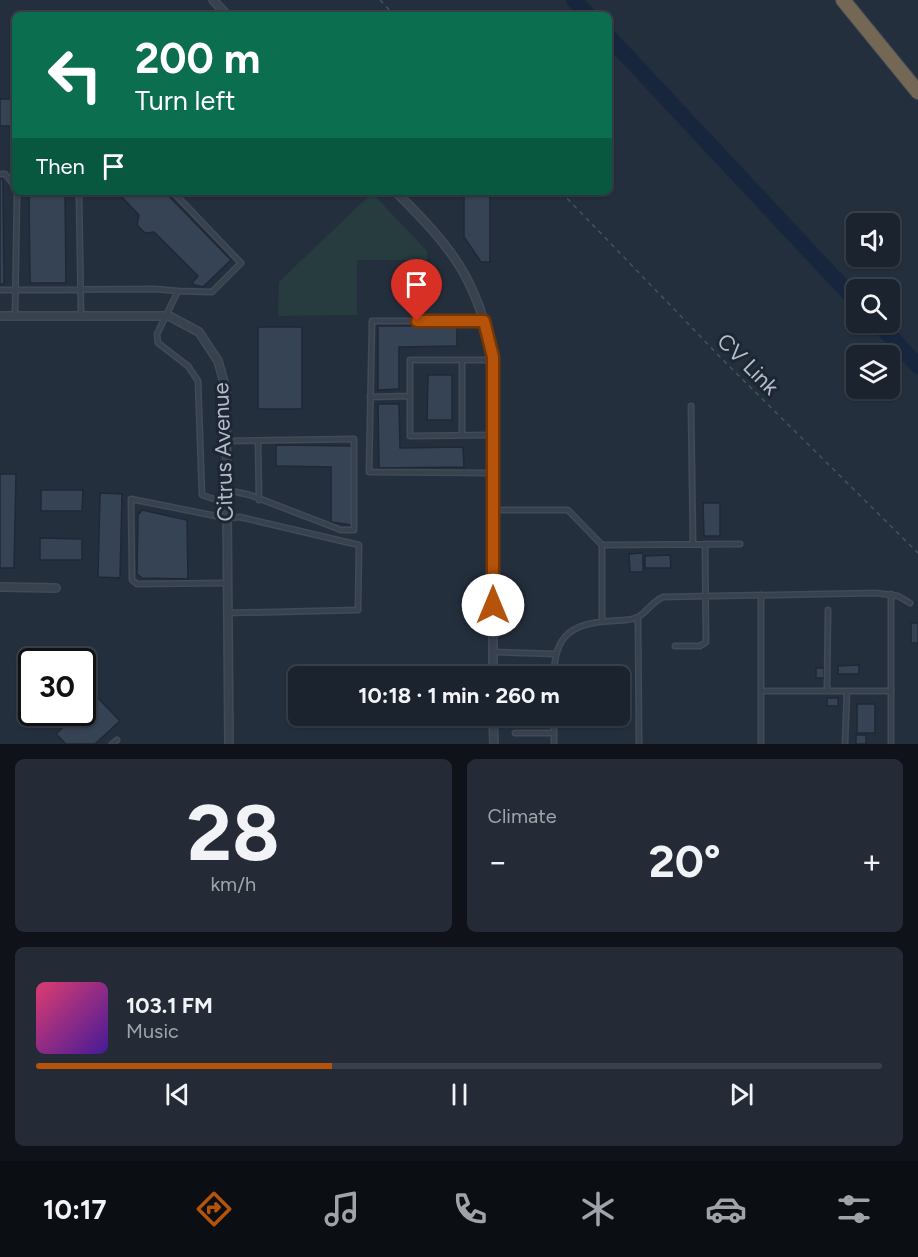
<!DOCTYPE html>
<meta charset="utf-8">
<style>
body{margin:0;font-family:Figtree,sans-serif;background:#242b36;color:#f1f3f6;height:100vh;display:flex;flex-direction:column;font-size:22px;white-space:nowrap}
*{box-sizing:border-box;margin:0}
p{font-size:20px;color:#a0a4aa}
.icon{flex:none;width:33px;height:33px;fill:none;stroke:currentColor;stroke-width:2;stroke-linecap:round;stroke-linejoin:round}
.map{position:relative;height:744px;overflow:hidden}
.drawer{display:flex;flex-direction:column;gap:15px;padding:15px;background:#0f1319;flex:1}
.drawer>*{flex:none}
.top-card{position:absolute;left:12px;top:12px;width:600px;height:183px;border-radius:9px;box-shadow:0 2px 4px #0004,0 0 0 2px #39404a;background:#0b6e4f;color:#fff;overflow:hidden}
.controls{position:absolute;left:846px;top:213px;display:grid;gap:12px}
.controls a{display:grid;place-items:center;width:54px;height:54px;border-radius:9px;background:#1b232e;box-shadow:0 2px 4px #0004,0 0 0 2px #39404a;font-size:30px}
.speed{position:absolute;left:18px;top:648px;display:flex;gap:12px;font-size:30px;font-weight:700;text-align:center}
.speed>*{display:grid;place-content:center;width:78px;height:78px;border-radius:50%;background:#1b232e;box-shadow:0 2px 4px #0004,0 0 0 2px #39404a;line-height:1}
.speed .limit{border:3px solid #111;border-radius:9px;background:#fff;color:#111}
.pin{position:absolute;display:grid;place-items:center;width:51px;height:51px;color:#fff;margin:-62px -26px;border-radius:50% 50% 50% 0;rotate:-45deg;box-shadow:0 0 6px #0007}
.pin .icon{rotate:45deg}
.me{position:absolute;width:66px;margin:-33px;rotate:0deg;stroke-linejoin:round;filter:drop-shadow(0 0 4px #0008)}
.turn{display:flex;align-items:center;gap:21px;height:126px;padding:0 24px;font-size:27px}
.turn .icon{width:78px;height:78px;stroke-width:2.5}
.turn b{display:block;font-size:42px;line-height:51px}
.then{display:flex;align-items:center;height:57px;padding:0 24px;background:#0003;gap:12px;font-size:22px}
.big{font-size:45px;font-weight:700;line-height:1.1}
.drawer .card{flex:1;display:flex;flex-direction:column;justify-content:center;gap:9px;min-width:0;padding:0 21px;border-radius:9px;background:#242b36}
.drawer .dial{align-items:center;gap:0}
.dial b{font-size:78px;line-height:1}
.song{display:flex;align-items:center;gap:18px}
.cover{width:72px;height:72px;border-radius:9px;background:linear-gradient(135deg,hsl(340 70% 55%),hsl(260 70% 35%))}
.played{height:6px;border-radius:3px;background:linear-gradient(90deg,#b45309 35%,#39404a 35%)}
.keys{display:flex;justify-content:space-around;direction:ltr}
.heat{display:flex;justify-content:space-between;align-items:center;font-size:33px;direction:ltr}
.drawer .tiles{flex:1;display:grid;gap:15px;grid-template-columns:1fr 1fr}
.card:last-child{grid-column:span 2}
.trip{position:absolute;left:288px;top:666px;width:342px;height:60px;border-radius:9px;background:#1b232e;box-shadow:0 2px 4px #0004,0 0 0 2px #39404a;font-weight:700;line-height:60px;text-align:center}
.tabs{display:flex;height:96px;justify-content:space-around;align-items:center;background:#0b0e12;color:#a0a4aa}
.tabs .icon{width:42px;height:42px}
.tabs .active{color:#b45309}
.tabs b{font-size:27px;color:#f1f3f6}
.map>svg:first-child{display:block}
</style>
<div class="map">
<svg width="918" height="744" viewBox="0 0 918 744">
<rect width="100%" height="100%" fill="#242f3e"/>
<path fill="#263c3f" d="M372,193L427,251V260H357V315L278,316L279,282Z"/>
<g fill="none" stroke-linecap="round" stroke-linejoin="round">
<path stroke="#17263c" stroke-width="16" d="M574,0L588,15
M609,37L856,301
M877,322L918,366"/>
</g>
<path fill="#364354" stroke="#1f2835" stroke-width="1.5" d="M0,99H12V126H0Z
M0,179H3L4,284H0Z
M29,192H65L66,283H30Z
M117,192H165L231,260L203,287L195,285L192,283L198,276L154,232L145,233L137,225L139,215Z
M464,192H490V262H481L464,237Z
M378,326H457V346L399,347V389L378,390Z
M258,327H302V409H258Z
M428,375H452V420H427Z
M378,404H399L400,448L463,447L464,467L379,468Z
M276,445L353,446L352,525L331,522V467L276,466Z
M0,474H16L14,568H0Z
M41,490H83L82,511H41Z
M100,493L122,494L120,578L98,577Z
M703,503H720V536H704Z
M142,510L187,520L188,579L142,578L137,574L138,515Z
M40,538L82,539V560H40Z
M643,553V572H630L629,554Z
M670,555L671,568H645V556Z
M911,623H918V643H911Z
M859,665V674H838V666Z
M816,668H824V678H816Z
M96,696L120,721L95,744H66L56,734L79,712H82Z
M827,698H838V706H827Z
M857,704H875V733H857Z
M856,735H866V744H856Z"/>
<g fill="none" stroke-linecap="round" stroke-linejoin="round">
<g stroke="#414a57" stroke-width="7">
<path id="lane" d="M0,174H5L15,186
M79,192L81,315
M173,192L241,263L212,292L178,291L157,334L158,343L188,366L198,381L202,495L226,503
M0,290L155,289L178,291
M15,316L17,192
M483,321H372L369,472L492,473
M462,360V435
M492,360H410V436L493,435
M370,397L410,396
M691,406L693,544
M258,441L259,500
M227,490L250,495L341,530H354V439L227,441
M494,510H568L602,545L740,544
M602,545V621
M226,583L137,584L132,580L131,499L226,518L240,517L359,545L358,610L228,613
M891,594V744
M638,617L639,744
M675,646H700L706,642L705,544
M493,652L555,654
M554,676C554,636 571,623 611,621C619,620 631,621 638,617C648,611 652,602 663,597L876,593L898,596L910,603
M761,691H891
M827,691L828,610
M554,716V744
M515,733H554
M112,744L117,740
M761,744V595
M845,744L847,691"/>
</g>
<g stroke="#414a57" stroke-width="10">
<path id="street" d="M213,0L227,15
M396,192C452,248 477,278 493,357V676
M0,316H169L199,332L218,361L226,389L229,744
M0,587L56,588
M493,716L494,744"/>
</g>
<g stroke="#434c59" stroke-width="16">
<path id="highway" d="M843,0L918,92"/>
</g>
<path stroke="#3f5557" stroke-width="1.5" stroke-dasharray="4.5 4.5" stroke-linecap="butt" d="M380,0L394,15
M561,192L726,363L918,553"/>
<use href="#lane" stroke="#38414e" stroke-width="4"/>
<use href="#street" stroke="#38414e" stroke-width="7"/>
<use href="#highway" stroke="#746855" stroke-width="14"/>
</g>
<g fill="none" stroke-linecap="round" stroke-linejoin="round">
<g stroke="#753606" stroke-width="15">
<path id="route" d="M417,321H484L493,357V605"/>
</g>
<use href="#route" stroke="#b45309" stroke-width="10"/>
</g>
<g text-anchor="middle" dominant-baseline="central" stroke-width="6" stroke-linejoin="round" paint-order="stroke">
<g font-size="22" fill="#b4bcc9" stroke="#1d2633">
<text transform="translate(748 364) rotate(45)">CV Link</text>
<text transform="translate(223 452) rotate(-92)">Citrus Avenue</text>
</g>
</g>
</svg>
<div class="controls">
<a><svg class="icon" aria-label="sound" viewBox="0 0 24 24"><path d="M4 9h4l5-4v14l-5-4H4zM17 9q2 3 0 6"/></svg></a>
<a><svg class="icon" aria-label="search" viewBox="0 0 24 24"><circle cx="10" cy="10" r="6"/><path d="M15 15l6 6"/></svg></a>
<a><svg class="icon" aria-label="layers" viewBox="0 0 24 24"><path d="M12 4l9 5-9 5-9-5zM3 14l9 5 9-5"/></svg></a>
</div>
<div class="speed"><div class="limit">30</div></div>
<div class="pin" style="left:417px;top:321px;background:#d93025"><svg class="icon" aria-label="arrive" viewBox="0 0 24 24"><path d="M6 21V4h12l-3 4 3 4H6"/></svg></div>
<svg class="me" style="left:493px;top:605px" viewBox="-20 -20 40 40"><circle r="19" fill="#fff"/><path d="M0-13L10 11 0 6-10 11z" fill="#b45309"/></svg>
<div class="trip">10:18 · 1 min · 260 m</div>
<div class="top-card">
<div class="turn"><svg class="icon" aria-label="left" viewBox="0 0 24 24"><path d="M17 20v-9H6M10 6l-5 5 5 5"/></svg><div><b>200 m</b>Turn left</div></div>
<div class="then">Then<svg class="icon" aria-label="arrive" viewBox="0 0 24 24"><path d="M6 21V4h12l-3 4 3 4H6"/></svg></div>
</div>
</div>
<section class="drawer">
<div class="tiles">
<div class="card dial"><b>28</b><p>km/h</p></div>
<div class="card"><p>Climate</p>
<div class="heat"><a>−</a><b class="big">20°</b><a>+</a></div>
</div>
<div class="card">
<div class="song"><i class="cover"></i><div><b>103.1 FM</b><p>Music</p></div></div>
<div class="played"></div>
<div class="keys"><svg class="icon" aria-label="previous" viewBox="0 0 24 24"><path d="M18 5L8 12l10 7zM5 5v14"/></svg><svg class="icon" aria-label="pause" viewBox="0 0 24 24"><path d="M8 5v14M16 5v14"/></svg><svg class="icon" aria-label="next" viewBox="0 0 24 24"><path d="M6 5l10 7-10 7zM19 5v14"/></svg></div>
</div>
</div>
</section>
<nav class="tabs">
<b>10:17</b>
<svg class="icon active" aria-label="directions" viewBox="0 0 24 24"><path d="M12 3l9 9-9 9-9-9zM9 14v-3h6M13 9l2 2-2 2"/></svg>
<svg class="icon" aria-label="music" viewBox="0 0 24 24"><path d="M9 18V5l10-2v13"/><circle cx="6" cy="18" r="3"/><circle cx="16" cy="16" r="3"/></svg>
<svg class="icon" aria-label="phone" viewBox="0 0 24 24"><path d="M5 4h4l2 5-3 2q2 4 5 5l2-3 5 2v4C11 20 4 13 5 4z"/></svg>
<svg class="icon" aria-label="climate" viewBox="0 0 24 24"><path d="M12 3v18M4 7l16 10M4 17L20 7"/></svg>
<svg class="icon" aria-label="car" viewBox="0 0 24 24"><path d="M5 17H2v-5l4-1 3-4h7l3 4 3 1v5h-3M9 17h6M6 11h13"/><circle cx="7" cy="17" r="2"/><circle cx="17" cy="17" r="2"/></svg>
<svg class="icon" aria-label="filters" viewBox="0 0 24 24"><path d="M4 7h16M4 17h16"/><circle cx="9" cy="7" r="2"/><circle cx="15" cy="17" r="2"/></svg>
</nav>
